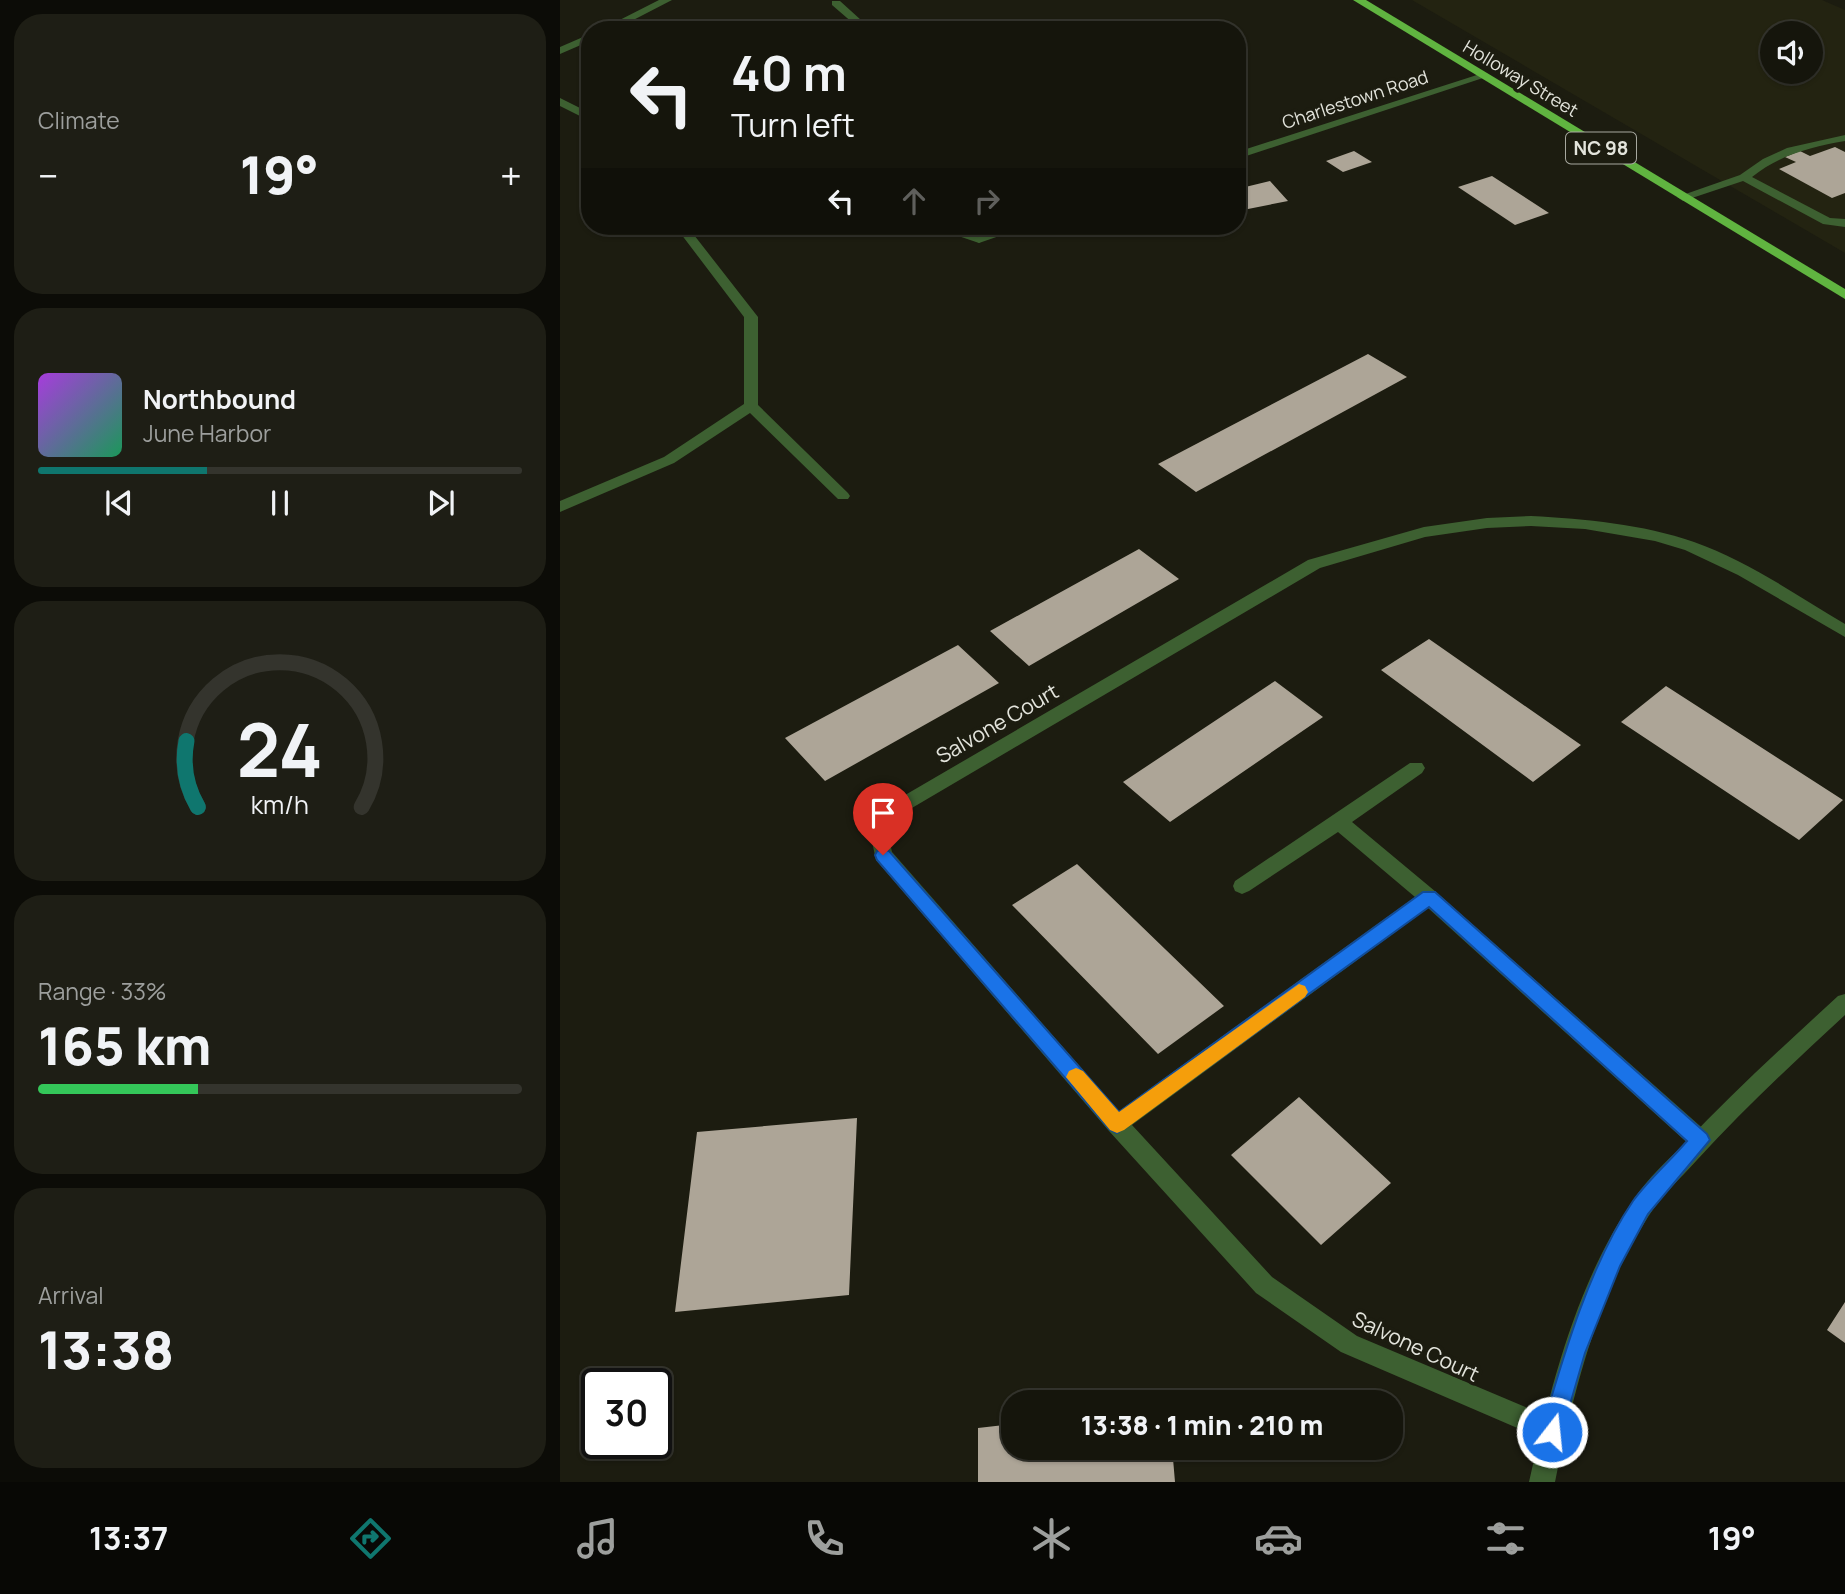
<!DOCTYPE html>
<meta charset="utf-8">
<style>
body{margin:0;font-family:Manrope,sans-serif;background:#1e1e15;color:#f1f3f6;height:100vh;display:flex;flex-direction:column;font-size:26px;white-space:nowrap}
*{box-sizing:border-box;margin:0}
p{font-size:23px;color:#9d9f9d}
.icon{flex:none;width:38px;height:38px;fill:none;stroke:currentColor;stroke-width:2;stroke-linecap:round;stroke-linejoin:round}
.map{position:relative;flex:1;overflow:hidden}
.panel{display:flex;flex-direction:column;gap:14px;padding:14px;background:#0c0c07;width:560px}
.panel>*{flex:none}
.guide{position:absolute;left:21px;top:21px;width:665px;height:214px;border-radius:28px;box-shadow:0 2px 5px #0004,0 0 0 2px #34342d;background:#15150c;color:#f1f3f6;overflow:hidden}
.tools{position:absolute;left:1200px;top:21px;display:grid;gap:14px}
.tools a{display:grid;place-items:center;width:63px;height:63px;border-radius:50%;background:#15150c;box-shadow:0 2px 5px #0004,0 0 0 2px #34342d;font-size:35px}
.speed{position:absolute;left:21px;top:1368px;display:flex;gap:14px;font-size:35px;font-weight:700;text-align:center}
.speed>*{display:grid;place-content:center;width:91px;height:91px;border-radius:50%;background:#15150c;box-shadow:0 2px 5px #0004,0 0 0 2px #34342d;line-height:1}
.speed .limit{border:4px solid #111;border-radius:10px;background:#fff;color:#111}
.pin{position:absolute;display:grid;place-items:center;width:60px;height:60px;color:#fff;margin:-72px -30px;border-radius:50% 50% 50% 0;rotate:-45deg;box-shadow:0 0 7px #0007}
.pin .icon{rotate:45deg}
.me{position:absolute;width:77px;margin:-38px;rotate:16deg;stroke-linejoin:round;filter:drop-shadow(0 0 5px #0008)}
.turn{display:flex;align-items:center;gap:24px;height:147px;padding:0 35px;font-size:32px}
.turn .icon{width:91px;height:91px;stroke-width:2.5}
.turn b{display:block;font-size:49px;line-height:60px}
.lanes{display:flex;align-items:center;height:66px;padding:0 35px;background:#0003;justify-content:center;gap:35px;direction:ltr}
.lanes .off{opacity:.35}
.big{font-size:52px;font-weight:800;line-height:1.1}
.panel .tile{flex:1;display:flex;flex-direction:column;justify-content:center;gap:10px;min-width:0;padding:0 24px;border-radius:28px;background:#1e1e15}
.panel .dial{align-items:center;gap:0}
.dial svg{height:182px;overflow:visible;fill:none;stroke:#34342d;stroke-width:7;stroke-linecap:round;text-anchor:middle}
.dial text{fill:#f1f3f6;stroke:none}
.song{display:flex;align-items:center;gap:21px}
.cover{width:84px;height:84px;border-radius:10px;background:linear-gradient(135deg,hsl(280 70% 55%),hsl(150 70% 35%))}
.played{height:7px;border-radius:4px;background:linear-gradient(90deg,#0f766e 35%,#34342d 35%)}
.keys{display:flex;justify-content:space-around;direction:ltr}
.heat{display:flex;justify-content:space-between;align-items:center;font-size:38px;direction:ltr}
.charge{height:10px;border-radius:5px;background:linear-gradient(90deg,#34c759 33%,#34342d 0)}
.trip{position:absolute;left:441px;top:1390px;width:402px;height:70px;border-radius:28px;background:#15150c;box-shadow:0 2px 5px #0004,0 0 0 2px #34342d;font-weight:800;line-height:70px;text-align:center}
.tabs{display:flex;height:112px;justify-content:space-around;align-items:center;background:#080805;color:#9d9f9d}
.tabs .icon{width:49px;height:49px}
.tabs .current{color:#0f766e}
.tabs b{font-size:32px;color:#f1f3f6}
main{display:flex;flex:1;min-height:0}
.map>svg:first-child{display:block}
</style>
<main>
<section class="panel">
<div class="tile"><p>Climate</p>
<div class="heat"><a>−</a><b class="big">19°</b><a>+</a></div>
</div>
<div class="tile">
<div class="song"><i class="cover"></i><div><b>Northbound</b><p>June Harbor</p></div></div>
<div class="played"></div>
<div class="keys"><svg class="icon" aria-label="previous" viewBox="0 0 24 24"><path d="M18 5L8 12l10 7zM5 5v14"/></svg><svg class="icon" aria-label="pause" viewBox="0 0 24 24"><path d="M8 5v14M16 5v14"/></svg><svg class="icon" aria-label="next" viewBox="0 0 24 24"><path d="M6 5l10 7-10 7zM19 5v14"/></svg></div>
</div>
<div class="tile dial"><svg viewBox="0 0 100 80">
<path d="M14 69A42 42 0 1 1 86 69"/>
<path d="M14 69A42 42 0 0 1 9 40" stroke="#0f766e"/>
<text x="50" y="56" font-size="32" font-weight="700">24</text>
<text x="50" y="72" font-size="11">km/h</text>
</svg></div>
<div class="tile"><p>Range · 33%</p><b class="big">165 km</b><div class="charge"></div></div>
<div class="tile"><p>Arrival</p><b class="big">13:38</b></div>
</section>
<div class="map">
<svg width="1285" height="1482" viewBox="0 0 1285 1482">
<rect width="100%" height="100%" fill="#1c1c10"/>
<path fill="#232311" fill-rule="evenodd" d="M852,0H1262L1285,10V253ZM1213,33H1251V72H1213Z"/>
<path fill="#ada597" d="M1275,147L1285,152V193L1272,198L1219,169L1236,162L1225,157L1240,151L1250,156Z
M794,151L812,162L783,172L766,161Z
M932,176L989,213L955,225L898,187Z
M710,181L728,201L688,209L677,198V189Z
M808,354L847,377L636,492L598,464Z
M579,549L619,579L469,666L430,631Z
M869,639L1021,745L973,782L821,670Z
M398,645L439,683L265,781L225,738Z
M715,681L763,717L610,822L563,782Z
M1106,686L1283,800L1239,840L1061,722Z
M517,864L664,1006L598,1054L452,905Z
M739,1097L831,1183L761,1245L671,1155Z
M297,1118L289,1295L115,1312L137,1132Z
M1285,1302V1343L1267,1330Z
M453,1424V1447H612L615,1482H418V1428Z"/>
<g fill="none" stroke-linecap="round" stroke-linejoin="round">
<path fill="#3d6031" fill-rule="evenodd" d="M272,1H280L312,30H301L272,5Z
M0,98L30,113V121L0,106Z
M1285,135V141C1251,147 1219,155 1192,177L1270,218L1285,219V227L1263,224L1183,181L1123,201L1117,197L1180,175L1203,159L1227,148Z
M115,226H127L198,317V405L288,493L290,496L288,499H278L190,413L114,463L0,512V501L104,457L184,404V317Z
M369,226H387L425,239L419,243Z
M971,516C1026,519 1082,524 1134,542C1188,561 1236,595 1285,624V637L1178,575L1125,550L1095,541L1025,529L971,526L927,528L865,537L760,568L340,815L327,830L332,852L559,1111L855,897L778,832L689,891L682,894L675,891L673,886L675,881L850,763H862L865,768L862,773L792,822L876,892L1148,1133L1151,1140L1148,1147L1140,1150L1132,1147L868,908L572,1125L712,1277L797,1336L1001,1422L1004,1431L1001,1440L992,1443L781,1352L696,1293L549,1131L316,860L309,828L328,805L748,560L864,527L927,518Z"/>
<path fill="#3d6031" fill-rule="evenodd" d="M99,0H112L54,30H40Z
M30,34V41L0,54V47Z
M920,74L929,76L677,159V152Z
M450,226H468L419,243L413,239Z
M1285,994V1015C1234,1062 1184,1109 1137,1160C1120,1179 1101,1196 1088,1217C1037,1297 1014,1390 995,1482H969C991,1385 1017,1281 1074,1199C1088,1178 1107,1161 1124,1144C1173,1092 1226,1044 1278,996Z"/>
<path fill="#60b440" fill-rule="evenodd" d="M793,0H806L1285,289V299Z"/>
</g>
<path fill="#1a73e8" stroke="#114b97" stroke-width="2" d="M323,849L329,851L559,1112L863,892H875L1147,1134L1150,1140L1088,1214L1060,1266L1025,1353L1000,1439L992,1443L984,1439L981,1432C1003,1357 1029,1266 1073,1201C1088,1180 1110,1161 1127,1141L869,907L557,1133L550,1130L317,860L315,855L317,851Z"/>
<path fill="#f59e0b" d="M739,984L745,986L748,992L745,997L564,1130L557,1133L550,1130L506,1077L509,1071L516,1068L523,1071L559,1112Z"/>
<g text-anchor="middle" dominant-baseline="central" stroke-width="7" stroke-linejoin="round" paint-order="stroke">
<g font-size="18" fill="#e3e4dc" stroke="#1c1c10">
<text transform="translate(961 78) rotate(31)">Holloway Street</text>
<text transform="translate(795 99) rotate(-18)">Charlestown Road</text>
</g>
<rect fill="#1c1c10" stroke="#a7a89f" stroke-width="2" x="1006" y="132.5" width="70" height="31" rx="5"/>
<g font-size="19" font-weight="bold" fill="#e3e4dc">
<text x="1041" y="148">NC 98</text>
</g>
<g font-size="21" fill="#e3e4dc" stroke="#1c1c10">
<text transform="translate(437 723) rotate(-30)">Salvone Court</text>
<text transform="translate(856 1346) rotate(25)">Salvone Court</text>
</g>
</g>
</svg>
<div class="tools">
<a><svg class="icon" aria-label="sound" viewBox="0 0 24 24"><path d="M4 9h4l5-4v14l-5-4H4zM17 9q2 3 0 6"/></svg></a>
</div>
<div class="speed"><div class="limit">30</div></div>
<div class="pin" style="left:323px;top:855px;background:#d93025"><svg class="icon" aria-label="arrive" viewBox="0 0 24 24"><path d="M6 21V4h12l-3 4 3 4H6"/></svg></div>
<svg class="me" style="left:992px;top:1432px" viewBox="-20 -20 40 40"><circle r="17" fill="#1a73e8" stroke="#fff" stroke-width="3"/><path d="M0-11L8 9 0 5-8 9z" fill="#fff"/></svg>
<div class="trip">13:38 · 1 min · 210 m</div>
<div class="guide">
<div class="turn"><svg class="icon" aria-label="left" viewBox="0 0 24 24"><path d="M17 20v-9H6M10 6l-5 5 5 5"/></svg><div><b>40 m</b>Turn left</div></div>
<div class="lanes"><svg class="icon" aria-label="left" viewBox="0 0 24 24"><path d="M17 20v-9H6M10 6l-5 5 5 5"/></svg><svg class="icon off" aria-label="ahead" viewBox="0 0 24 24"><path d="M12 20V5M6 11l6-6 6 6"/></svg><svg class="icon off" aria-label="right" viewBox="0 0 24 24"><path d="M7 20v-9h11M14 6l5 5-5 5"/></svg></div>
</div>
</div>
</main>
<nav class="tabs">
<b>13:37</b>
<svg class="icon current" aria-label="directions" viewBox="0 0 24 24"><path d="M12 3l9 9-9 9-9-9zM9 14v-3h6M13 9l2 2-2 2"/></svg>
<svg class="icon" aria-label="music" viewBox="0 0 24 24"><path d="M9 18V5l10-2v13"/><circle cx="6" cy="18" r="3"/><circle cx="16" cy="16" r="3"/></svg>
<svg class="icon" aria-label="phone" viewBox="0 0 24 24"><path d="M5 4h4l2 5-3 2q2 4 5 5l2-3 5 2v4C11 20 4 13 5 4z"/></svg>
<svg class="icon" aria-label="climate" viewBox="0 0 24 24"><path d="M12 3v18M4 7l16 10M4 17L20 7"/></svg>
<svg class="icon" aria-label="car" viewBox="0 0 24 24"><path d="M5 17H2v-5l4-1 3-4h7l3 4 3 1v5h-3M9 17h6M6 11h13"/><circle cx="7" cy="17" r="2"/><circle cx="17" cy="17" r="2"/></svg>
<svg class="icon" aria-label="filters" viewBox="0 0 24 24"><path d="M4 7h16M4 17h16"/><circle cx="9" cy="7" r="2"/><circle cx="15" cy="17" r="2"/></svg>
<b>19°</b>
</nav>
